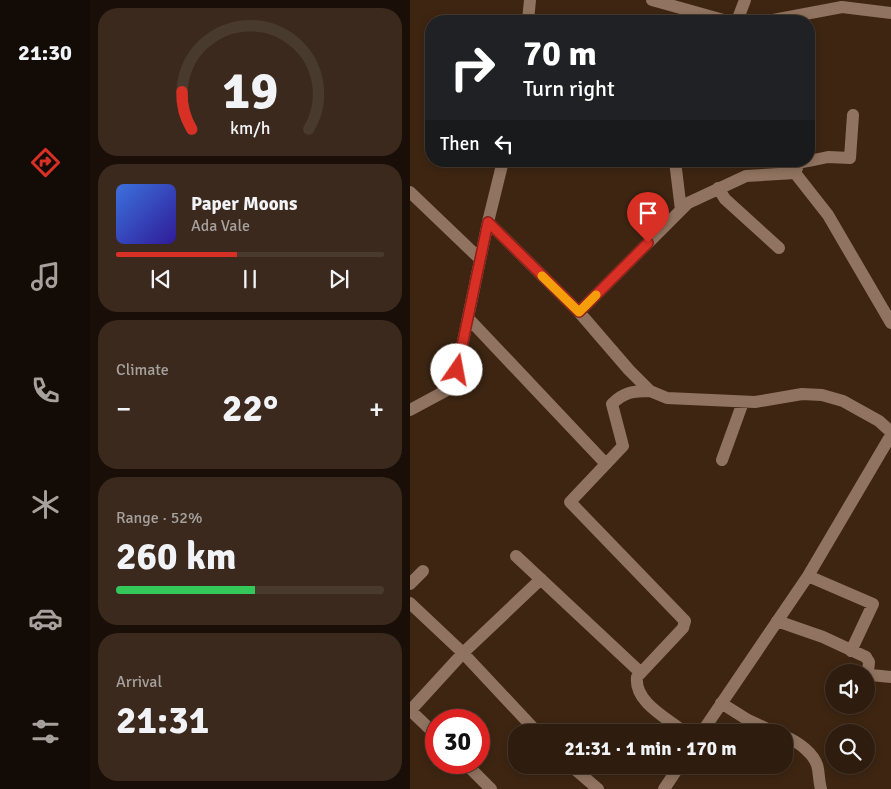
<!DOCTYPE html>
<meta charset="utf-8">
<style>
body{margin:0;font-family:Signika,sans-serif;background:#3a291c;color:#f1f3f6;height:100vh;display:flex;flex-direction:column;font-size:19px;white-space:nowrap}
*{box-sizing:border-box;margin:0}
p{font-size:16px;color:#a7a19e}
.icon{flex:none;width:28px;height:28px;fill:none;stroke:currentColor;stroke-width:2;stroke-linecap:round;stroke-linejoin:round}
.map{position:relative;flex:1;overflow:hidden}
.side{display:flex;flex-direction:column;gap:8px;padding:8px;background:#190f08;width:320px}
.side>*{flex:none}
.top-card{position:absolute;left:15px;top:15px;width:390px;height:152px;border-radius:20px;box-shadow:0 2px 8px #0003,0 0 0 1px #493a2e;background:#202124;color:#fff;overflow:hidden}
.tools{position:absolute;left:415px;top:664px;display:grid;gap:10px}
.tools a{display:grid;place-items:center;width:50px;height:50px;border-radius:50%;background:#2e1c0e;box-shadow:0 2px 8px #0003,0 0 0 1px #493a2e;font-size:25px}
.speed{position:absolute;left:15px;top:709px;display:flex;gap:10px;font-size:25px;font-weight:700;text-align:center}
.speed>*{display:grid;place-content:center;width:65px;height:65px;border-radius:50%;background:#2e1c0e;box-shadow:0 2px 8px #0003,0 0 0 1px #493a2e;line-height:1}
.speed .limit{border:8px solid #d22;background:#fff;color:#111}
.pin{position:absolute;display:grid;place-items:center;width:42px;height:42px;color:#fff;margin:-51px -21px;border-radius:50% 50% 50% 0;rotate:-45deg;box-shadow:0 0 5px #0007}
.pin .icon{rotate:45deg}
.me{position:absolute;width:55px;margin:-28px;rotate:12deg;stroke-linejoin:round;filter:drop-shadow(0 0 4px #0008)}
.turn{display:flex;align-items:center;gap:18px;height:105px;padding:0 15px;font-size:22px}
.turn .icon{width:65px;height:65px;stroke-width:2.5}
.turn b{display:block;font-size:35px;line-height:42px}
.then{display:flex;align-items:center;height:48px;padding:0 15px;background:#0003;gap:10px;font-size:19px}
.big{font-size:38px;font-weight:700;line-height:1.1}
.side .tile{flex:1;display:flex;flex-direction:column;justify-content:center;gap:8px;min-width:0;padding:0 18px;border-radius:20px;background:#3a291c}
.side .dial{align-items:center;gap:0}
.dial svg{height:130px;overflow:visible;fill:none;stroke:#493a2e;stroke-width:7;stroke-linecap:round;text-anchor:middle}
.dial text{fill:#f1f3f6;stroke:none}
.song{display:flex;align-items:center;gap:15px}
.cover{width:60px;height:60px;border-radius:8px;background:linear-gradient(135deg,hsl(220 70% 55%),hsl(250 70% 35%))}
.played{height:5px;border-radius:2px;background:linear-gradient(90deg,#d93025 45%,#493a2e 45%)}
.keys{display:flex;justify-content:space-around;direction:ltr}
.heat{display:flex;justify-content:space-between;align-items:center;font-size:28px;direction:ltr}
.charge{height:8px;border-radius:4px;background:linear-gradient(90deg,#34c759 52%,#493a2e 0)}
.trip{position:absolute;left:98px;top:724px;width:285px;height:50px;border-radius:20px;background:#2e1c0e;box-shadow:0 2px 8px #0003,0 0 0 1px #493a2e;font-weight:700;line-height:50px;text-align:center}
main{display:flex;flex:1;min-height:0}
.tab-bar{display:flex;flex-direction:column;width:90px;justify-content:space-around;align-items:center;background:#120b06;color:#a7a19e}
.tab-bar .icon{width:35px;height:35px}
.tab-bar .current{color:#d93025}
.tab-bar b{font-size:22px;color:#f1f3f6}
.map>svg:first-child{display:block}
</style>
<main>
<nav class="tab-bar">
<b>21:30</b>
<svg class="icon current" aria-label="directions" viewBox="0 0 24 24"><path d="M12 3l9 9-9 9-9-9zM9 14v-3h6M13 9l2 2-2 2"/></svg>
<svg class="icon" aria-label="music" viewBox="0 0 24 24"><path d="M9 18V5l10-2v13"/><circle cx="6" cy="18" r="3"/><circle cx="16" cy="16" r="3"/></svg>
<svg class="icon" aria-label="phone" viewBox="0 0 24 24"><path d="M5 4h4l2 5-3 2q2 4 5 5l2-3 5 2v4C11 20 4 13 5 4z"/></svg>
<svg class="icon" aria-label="climate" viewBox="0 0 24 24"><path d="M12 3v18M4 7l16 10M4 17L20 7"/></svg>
<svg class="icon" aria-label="car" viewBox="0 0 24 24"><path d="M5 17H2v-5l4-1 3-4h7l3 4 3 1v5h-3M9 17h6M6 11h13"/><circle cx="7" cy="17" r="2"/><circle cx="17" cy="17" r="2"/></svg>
<svg class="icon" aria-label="filters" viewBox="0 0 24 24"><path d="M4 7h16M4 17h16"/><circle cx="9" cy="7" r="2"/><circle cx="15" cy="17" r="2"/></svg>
</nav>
<section class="side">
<div class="tile dial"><svg viewBox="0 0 100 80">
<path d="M14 69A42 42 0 1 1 86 69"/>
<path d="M14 69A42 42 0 0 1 8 46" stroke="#d93025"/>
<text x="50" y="56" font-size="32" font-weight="700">19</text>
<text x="50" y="72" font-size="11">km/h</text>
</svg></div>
<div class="tile">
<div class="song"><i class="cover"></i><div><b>Paper Moons</b><p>Ada Vale</p></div></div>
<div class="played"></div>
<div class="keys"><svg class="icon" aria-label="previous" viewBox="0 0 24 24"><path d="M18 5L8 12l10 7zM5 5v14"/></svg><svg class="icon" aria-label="pause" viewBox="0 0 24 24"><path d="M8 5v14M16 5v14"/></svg><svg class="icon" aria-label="next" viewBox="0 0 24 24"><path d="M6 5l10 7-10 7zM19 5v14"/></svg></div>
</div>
<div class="tile"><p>Climate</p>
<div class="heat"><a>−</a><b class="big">22°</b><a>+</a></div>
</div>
<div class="tile"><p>Range · 52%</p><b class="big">260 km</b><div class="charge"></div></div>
<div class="tile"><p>Arrival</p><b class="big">21:31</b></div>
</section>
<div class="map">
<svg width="481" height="789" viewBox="0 0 481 789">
<rect width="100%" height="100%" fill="#3d2512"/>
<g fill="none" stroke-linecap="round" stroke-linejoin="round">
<path stroke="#907360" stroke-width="12" d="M242,0L317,21
M118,21L120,0
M327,21L335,0
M358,21L432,7L481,13
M93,161L78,222L169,312
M265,161L271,210
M398,161L389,163L385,173L418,215L481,323
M399,161L418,157L440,158L443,115
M385,173L336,176L278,203L169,312L219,370L240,391L257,398L345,402L392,394L412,395L433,401L469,421L481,432
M308,188L315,199L369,248
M0,192L70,259
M58,318L196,464
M240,391C223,391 214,392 202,404L213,446L160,502L275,621L273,628L227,677C224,702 257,718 274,732
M0,410L39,389L47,370L78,222
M312,460L333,402
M106,556L231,673
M398,576L463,604L441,651
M0,584L13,571
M0,603L53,653L0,711
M367,621L413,637L456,657L459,662L458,672L461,675L481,677
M311,703L338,720L364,732
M0,710L26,735
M127,732L53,653L131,579
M292,732L398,576L481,435
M374,736C387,741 406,754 408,769C409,775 409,782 411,789
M54,762L81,789
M160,765L188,789
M254,789L270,765"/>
</g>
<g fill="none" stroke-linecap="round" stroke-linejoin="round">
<g stroke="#8d1f18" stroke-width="12">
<path id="route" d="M47,370L78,222L169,312L238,243"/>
</g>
<use href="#route" stroke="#d93025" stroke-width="9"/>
<path stroke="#f59e0b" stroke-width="9" d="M132,276L169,312L186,295"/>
</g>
</svg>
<div class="tools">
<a><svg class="icon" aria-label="sound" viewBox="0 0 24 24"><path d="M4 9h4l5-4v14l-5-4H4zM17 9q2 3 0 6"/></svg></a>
<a><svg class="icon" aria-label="search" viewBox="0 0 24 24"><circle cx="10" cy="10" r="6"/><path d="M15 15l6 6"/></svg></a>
</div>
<div class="speed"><div class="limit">30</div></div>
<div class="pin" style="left:238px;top:243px;background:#d93025"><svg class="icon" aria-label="arrive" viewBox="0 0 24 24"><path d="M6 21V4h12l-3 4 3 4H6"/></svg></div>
<svg class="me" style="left:47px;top:370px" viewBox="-20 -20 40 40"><circle r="19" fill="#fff"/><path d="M0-13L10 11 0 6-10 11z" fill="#d93025"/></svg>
<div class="trip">21:31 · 1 min · 170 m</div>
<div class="top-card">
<div class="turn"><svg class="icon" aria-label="right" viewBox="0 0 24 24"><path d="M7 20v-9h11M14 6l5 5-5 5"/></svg><div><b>70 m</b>Turn right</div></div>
<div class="then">Then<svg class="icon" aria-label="left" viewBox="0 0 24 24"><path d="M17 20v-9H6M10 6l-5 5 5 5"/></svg></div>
</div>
</div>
</main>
